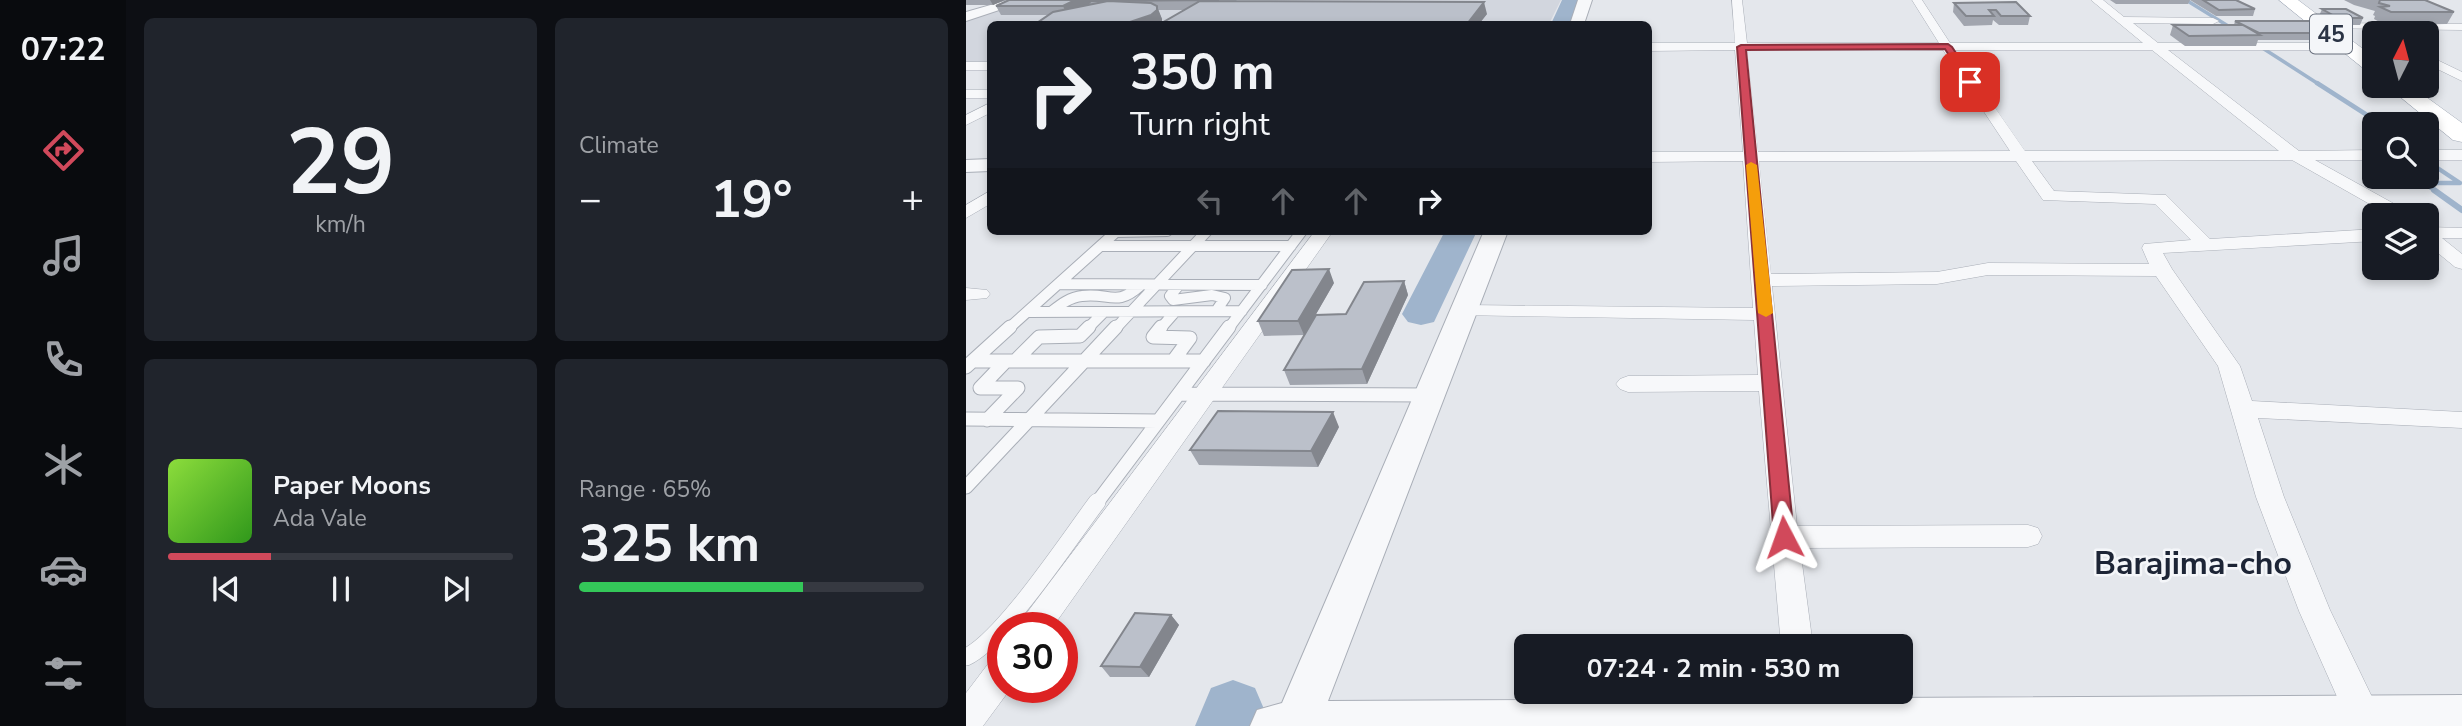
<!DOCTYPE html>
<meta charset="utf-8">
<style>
body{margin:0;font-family:"Nunito Sans",sans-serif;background:#20242c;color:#f1f3f6;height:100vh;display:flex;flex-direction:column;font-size:26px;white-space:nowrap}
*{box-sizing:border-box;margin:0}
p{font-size:23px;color:#9ea1a6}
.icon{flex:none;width:38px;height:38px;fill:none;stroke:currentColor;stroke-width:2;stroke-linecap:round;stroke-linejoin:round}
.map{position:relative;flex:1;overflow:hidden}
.sheet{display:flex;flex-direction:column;gap:18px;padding:18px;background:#0d0f14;width:840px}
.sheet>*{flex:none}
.banner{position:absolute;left:21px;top:21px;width:665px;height:214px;border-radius:10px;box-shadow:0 4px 10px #0003;background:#171b24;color:#f1f3f6;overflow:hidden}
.needle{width:46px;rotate:6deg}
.controls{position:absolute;left:1396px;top:21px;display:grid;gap:14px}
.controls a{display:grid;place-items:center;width:77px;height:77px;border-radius:10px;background:#171b24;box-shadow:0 4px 10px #0003;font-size:35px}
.speed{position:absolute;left:21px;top:612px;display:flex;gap:14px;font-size:35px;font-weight:700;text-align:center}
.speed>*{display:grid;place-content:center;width:91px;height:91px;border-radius:50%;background:#171b24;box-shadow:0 4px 10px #0003;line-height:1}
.speed .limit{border:10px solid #d22;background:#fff;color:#111}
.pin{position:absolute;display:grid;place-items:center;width:60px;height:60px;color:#fff;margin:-30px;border-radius:14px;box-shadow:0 4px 10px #0006}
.me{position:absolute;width:77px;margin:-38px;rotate:356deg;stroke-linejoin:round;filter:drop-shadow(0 0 5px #0008)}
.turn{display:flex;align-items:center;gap:24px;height:147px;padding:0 28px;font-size:32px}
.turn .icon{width:91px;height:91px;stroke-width:2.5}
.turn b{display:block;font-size:49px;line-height:60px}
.lanes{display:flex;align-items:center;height:66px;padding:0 28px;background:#0003;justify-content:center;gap:35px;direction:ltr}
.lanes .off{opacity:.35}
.big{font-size:52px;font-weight:700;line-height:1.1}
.sheet .card{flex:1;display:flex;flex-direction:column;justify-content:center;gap:10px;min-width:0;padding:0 24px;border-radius:10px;background:#20242c}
.sheet .dial{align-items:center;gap:0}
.dial b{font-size:91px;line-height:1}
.song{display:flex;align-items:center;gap:21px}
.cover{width:84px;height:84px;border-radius:10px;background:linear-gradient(135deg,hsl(90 70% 55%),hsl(110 70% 35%))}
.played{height:7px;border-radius:4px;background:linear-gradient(90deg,#d1495b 30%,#363941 30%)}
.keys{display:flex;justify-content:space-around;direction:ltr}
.heat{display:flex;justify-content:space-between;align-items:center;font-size:38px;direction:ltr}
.charge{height:10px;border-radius:5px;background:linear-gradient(90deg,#34c759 65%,#363941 0)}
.sheet .tiles{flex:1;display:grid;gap:18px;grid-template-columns:repeat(2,1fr)}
.trip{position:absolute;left:548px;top:634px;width:399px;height:70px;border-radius:10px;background:#171b24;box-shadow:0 4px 10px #0003;font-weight:700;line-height:70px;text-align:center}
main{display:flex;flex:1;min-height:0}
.menu{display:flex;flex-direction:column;width:126px;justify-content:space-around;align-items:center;background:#090b0e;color:#9ea1a6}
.menu .icon{width:49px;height:49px}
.menu .current{color:#d1495b}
.menu b{font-size:32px;color:#f1f3f6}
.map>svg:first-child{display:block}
</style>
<main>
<nav class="menu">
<b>07:22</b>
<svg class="icon current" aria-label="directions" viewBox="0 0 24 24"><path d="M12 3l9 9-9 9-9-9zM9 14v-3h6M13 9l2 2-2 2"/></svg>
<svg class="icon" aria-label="music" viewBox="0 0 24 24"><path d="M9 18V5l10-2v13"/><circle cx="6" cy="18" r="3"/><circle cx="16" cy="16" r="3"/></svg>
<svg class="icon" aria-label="phone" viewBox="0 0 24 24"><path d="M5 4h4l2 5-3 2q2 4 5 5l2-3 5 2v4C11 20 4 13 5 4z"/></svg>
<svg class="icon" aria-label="climate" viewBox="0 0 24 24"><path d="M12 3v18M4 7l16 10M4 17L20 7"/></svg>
<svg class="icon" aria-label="car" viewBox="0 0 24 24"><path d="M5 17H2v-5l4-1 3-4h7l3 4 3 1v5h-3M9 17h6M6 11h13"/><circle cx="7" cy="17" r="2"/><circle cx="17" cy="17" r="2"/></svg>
<svg class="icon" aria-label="filters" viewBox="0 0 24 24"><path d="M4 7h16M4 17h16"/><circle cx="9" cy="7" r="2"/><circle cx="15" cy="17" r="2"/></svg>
</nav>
<section class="sheet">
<div class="tiles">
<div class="card dial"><b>29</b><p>km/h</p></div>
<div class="card"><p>Climate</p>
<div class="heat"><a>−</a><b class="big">19°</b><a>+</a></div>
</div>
<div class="card">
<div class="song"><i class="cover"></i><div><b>Paper Moons</b><p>Ada Vale</p></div></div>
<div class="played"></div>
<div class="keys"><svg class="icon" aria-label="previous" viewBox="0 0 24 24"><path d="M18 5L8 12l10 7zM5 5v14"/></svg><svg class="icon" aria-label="pause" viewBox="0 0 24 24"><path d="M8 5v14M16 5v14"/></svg><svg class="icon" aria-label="next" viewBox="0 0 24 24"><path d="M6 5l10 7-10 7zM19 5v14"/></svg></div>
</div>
<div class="card"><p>Range · 65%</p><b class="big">325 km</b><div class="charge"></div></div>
</div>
</section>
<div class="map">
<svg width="1496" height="726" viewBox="0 0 1496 726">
<rect width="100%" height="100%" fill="#e4e7ec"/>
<path fill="#d2d6de" d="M64,0H595L583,24H24V65H0V18Z"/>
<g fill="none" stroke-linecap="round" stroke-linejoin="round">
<path stroke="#9fb4cc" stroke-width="3.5" d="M1220,0L1267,29
M1298,49L1354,85"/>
<path stroke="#9fb4cc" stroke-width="4.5" d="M1351,83L1415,124
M1461,161L1494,183H1458L1471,192"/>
<path stroke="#9fb4cc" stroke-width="6" d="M1468,190L1496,210"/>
<path fill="#9fb4cc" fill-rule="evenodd" d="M596,0H614L605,24H585Z
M479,231H511L468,322L455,325L442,322L436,314Z
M267,680L289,688L298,709L291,726H229L245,688Z"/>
<g stroke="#a9aeb7" stroke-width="12">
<path id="service-far2" d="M150,232L201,231
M135,246H325
M92,284L296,285
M213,285L204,296L207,300L246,295L259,298L250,311
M62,312L276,311
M85,312C94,305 104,297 116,296C143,292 150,308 175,285
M42,329L151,231
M121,329L138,312
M149,329L241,231
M194,329L209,312
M262,329L336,231"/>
</g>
<g stroke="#a9aeb7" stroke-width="15">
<path id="service-far1" d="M195,327L187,337L224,338L207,361
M7,361H238
M49,361L73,337L114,336L123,327
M0,367L44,327
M213,394L463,395
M0,419L192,421
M21,420L52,388H14L40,361
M0,487L150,327
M130,504L263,327"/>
</g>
<g stroke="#a9aeb7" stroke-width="18">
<path id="service" d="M0,657C37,640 103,539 131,502"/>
</g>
<g stroke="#a9aeb7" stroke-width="1">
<path id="minor" d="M766,0H776L781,43H973L946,0H956L984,43H1177L1125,0H1137L1158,17L1247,18L1253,21L1247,24L1167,23L1192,43H1384V49L1380,50H1202L1333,151L1409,150V160H1349L1441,211L1444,215H1423L1326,160L1066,161L1088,191L1200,195L1244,239L1409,229V241L1197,253L1206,269L1274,366L1286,401L1496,412V428L1292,418L1318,497L1364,610L1420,726H1384L1333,611L1290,497L1252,366L1190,276L1022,275L971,284L806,286L831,526L1062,525L1072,528L1076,536L1072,544L1062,547L834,548L847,646H815L793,391L662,392L654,389L650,384L654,379L662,376L792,375L788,320L491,315L488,311L491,307L498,305L787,308L777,161L682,162V152H777L769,50L682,51V43H769ZM781,50H977L1044,151L792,152ZM989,50H1186L1313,151H1059ZM793,161H1050L1077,200L1189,204L1225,240L1178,244L1176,248L1183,264L1022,263L971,272L805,274Z
M1355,23L1496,24V30L1351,28V24Z
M1461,55L1496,72V81L1461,64Z
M0,62H24V70H0Z
M0,90H24V98H0Z
M24,103V113L0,125V115Z
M1461,150H1496V160H1461Z
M24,191V204L0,218V205Z
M1461,227L1496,228V238H1476L1496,254V269L1489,267L1461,244Z
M349,231H367L86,628H52L57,618Z
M0,288L21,290L24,294L21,298L0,300Z
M37,656V688H45L17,726H0V693L25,660Z
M819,691H853L858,726H822Z"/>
</g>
<g stroke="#a9aeb7" stroke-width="2">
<path id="tertiary" d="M42,0H63L0,21V12Z
M612,0H626L618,24H604Z
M24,159V171L0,172V160Z
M518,231H542L362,701L1496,695V726H284L291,710L316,703Z"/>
</g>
<g stroke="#a3abb8" stroke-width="1">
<path id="primary" d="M1313,0H1332L1409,58V74L1402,72Z
M1421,86H1445L1496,123V142L1487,140Z"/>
</g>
<use href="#service-far2" stroke="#f7f8fa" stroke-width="10"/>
<use href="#service-far1" stroke="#f7f8fa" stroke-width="13"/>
<use href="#service" stroke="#f7f8fa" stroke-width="17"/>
<use href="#minor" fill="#f7f8fa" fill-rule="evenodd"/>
<use href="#tertiary" fill="#f7f8fa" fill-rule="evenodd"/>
<use href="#primary" fill="#fff" fill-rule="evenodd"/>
</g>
<path fill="#a1a5ae" d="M0,0H39L27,5H0Z
M43,0H271L270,1L521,14L513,24H194L218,10H192L196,19L83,15H35L30,6Z
M1144,0H1224L1222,4H1150Z
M1224,0H1270L1289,9L1287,16H1250Z
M1378,0H1459L1488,12L1481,24L1419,25L1408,19L1409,16L1407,15L1409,11L1388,5Z
M988,3L1064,16L1062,25H1033L1027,20L1026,25L998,26L987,12Z
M1356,9L1397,18L1394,25H1369L1353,16Z
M1269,21L1359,33L1356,40H1292L1290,46H1219L1204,35L1207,25H1268Z
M438,281L442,295L401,384L324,385L318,370L380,314Z
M368,283L338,335L298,336L292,321Z
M373,427L352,467L233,465L224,450Z
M205,615L213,625L183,677H144L135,666Z"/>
<path fill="#83868d" d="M24,0H39L27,5Z
M109,0H132L124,1L125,3L101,15L97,6Z
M518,2L521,14L513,24H501Z
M191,6L196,19V23L194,24H158Z
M363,269L368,283L338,335L332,321Z
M438,281L442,295L401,384L396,369Z
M367,412L373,427L352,467L345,451Z
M205,615L213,625L183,677L174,667Z"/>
<path fill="#bbc0ca" stroke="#83868d" stroke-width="2" d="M43,0H109L97,6H30Z
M126,0H253L124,1Z
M1237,0H1270L1289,9L1253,10Z
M1414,0H1459L1488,12H1425L1414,7L1424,6L1413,3Z
M142,1L185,3L191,6V10L185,15L158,24H72L71,23L87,12Z
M234,1L518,2L501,24H194Z
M1050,2L1064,16H1035L1030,10H1023L1028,16H1000L988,3Z
M1356,9H1380L1397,18H1372Z
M1269,21H1344L1359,33H1293Z
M1207,25H1277L1294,35L1223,36Z
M363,269L332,321H292L326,270Z
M438,281L396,369L318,370L350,315L380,314L398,282Z
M252,411L367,412L345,451L224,450Z
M169,613L205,615L174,667L135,666Z"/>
<path fill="#d1495b" stroke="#882f3b" stroke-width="2" d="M982,44L986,47L1009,82L1007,84H1001L979,49L780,50L828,537L825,543L818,545L811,543L808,537L771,47L775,45Z"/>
<path fill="#f59e0b" d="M785,162L791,165L807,313L800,317L792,313L780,165Z"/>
<g text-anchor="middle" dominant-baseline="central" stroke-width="5" stroke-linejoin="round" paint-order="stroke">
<rect fill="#f4f6f9" stroke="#676e7b" stroke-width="2" x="1344" y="14.5" width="42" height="39" rx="5"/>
<g font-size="23" font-weight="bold" fill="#2b3445">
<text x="1365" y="34">45</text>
</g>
<g font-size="32" font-weight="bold" fill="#1d2536" stroke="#f4f6f9">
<text x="1227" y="563">Barajima-cho</text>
</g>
</g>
</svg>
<div class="controls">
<a><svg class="needle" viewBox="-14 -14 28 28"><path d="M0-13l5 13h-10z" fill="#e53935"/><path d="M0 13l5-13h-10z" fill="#9ea1a6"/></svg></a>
<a><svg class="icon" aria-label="search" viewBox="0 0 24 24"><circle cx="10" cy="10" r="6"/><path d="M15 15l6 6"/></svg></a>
<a><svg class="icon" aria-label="layers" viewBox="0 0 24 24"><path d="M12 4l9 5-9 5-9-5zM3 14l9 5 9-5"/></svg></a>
</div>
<div class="speed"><div class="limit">30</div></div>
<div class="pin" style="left:1004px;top:82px;background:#d93025"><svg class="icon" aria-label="arrive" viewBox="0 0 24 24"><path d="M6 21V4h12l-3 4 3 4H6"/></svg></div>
<svg class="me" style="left:818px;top:537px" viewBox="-20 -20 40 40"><path d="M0-17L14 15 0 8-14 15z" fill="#d1495b" stroke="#fff" stroke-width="4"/></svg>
<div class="trip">07:24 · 2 min · 530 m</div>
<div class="banner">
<div class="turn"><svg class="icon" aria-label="right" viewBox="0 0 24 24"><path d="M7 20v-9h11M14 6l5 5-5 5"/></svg><div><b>350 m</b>Turn right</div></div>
<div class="lanes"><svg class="icon off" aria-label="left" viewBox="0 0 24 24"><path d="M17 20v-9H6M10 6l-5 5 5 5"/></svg><svg class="icon off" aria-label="ahead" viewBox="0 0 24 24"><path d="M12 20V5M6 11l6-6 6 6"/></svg><svg class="icon off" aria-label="ahead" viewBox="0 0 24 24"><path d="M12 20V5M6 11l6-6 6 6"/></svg><svg class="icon" aria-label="right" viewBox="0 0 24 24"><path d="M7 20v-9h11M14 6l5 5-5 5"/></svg></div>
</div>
</div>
</main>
